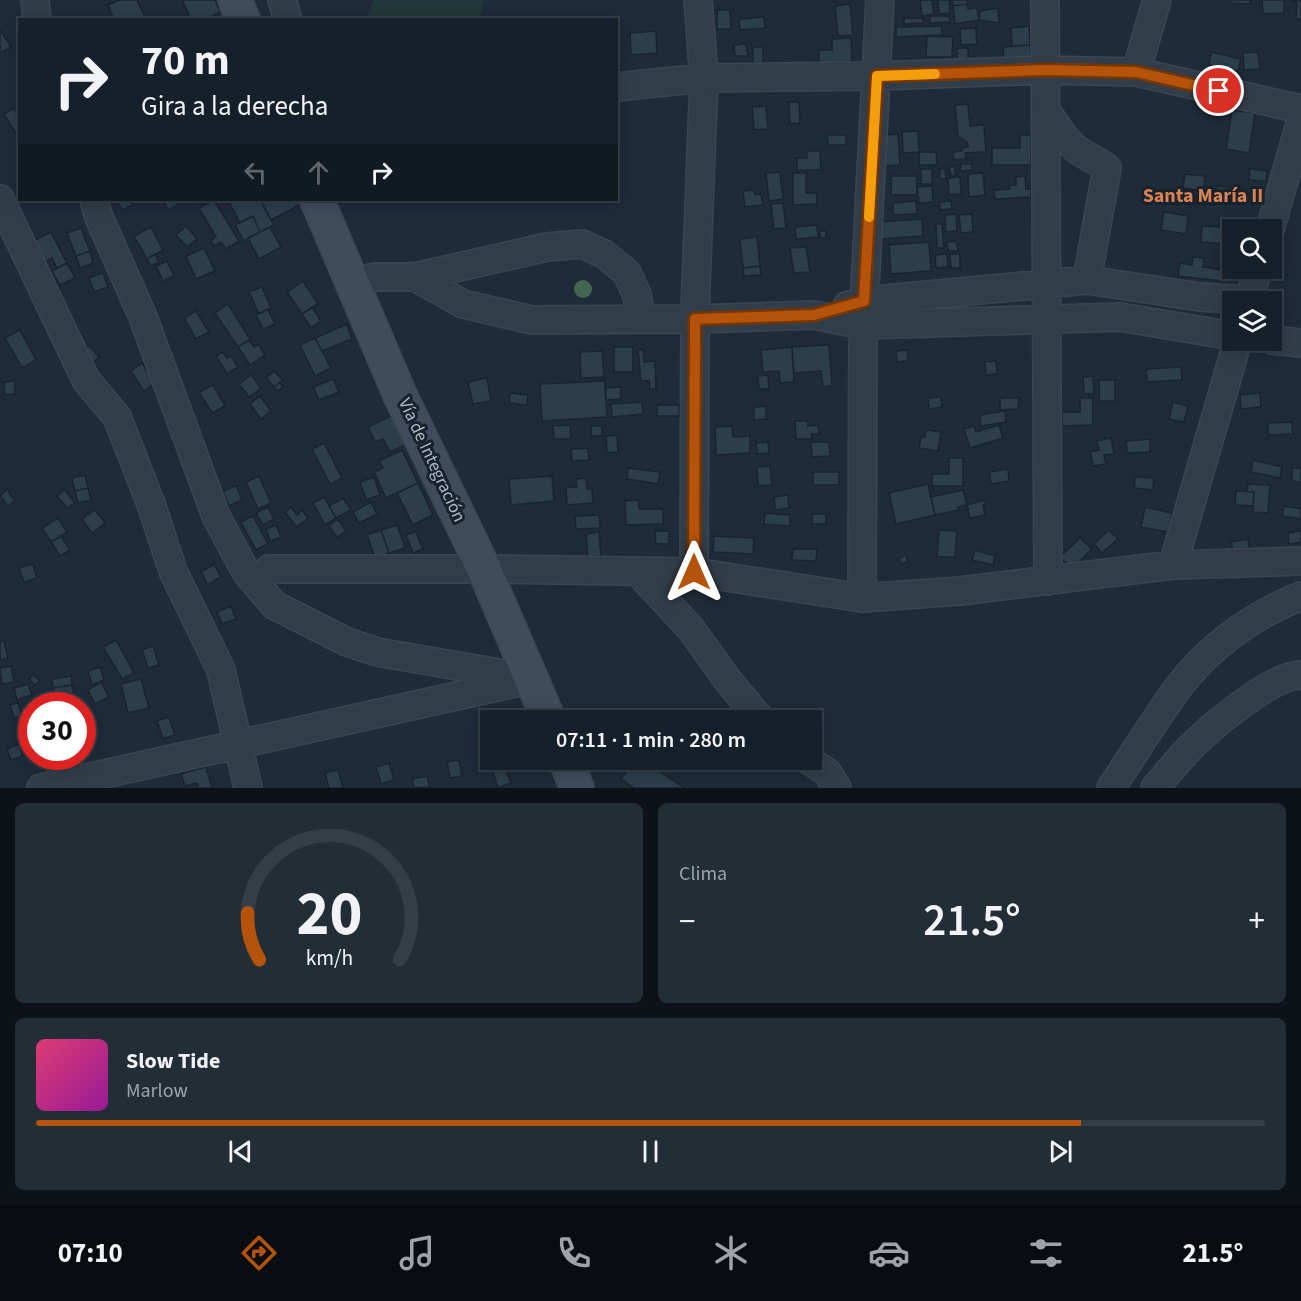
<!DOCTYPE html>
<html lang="es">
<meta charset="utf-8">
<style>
body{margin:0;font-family:"Source Sans 3",sans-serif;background:#232d36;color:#f1f3f6;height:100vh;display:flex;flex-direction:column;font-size:22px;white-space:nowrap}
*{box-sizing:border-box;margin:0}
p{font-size:20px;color:#9ea3a8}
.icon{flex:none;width:33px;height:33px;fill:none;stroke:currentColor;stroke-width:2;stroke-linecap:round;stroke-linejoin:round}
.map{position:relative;height:788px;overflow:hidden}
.drawer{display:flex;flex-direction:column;gap:15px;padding:15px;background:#0c1217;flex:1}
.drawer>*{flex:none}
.guide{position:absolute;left:18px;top:18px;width:600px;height:183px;border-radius:0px;box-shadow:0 3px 15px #0003,0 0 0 2px #353e47;background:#16202a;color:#f1f3f6;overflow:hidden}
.fabs{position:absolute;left:1222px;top:219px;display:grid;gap:12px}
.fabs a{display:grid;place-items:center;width:60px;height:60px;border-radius:0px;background:#16202a;box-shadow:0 3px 15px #0003,0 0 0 2px #353e47;font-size:30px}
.speed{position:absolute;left:18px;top:692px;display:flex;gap:12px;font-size:30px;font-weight:700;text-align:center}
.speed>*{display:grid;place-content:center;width:78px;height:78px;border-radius:50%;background:#16202a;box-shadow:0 3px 15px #0003,0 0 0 2px #353e47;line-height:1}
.speed .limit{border:9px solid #d22;background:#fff;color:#111}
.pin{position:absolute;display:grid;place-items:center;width:51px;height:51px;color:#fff;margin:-26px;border:3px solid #fff;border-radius:50%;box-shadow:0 2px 6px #0007}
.me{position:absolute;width:66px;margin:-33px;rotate:0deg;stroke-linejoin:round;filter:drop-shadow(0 0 4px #0008)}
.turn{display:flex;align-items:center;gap:21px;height:126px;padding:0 24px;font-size:27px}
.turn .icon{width:78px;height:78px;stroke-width:2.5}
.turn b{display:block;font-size:42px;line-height:51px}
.lanes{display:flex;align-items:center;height:57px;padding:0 24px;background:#0003;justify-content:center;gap:30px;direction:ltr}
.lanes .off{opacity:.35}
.big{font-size:45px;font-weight:600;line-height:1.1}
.drawer .tile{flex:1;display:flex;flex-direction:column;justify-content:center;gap:9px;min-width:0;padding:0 21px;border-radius:9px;background:#232d36}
.drawer .dial{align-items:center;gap:0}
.dial svg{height:156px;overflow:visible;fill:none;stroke:#353e47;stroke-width:7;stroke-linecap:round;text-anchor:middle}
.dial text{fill:#f1f3f6;stroke:none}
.song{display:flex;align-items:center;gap:18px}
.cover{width:72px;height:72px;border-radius:9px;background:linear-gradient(135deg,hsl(340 70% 55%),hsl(300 70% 35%))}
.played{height:6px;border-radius:3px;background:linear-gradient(90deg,#b45309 85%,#353e47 85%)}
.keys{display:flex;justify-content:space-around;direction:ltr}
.heat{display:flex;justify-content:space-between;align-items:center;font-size:33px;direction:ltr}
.drawer .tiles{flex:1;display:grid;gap:15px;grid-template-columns:1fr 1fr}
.tile:last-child{grid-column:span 2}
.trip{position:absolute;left:480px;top:710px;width:342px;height:60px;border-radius:0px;background:#16202a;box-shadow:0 3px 15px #0003,0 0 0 2px #353e47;font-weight:600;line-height:60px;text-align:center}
.tabs{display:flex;height:96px;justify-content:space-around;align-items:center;background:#090d11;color:#9ea3a8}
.tabs .icon{width:42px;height:42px}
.tabs .selected{color:#b45309}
.tabs b{font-size:27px;color:#f1f3f6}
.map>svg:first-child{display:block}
</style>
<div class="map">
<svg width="1301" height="788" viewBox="0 0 1301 788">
<rect width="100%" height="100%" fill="#1e2b38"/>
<path fill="#203839" d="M373,0H484L479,19H367Z"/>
<path fill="#2c3d4c" stroke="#19242f" stroke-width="1.5" d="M120,0H137L145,17L140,20H114L108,5Z
M182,0H215L220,12L205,20H186L184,16L189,15Z
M920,0H932L934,14L922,16Z
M938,0H949L950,13L939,14Z
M952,0H967V4L953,6Z
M1230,0H1251L1250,4L1230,3Z
M1262,0H1284V13L1263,14Z
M1290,0H1301V19H1296L1297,2Z
M850,4L853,35L838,36L835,6Z
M967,4L968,9L977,8L979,20L955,24L953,6Z
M998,8L999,23L979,20L980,11Z
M717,10H730L731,29H717Z
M930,16H949L950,22L930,23Z
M764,17L765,28L740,30L739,19Z
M904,18H923V23L904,24Z
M942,26V35L896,37V27Z
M1029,26L1030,45L1012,46L1011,28Z
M1029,26L1031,58L1004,60L1003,47L1012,46L1011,28Z
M976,28L977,44L961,45L960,29Z
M1,31L11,47L0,53V32Z
M656,31L657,53L631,55L630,33Z
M927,36L953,37L952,57H926Z
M851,38L852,64L819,65V50H832V39Z
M746,44L748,56H735L734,45Z
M1030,45L1031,58L1004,60L1003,47Z
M753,47H763V63H753Z
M957,48H968V61L957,62Z
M1211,52L1241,59L1238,71L1209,65Z
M1258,52L1260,69L1244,70L1243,53Z
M789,102H799L800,123L790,124Z
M968,104L970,126L984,125L986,152L965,153L966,159L954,160L953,152L962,151V148L968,147L967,142L958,136L955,105Z
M766,106L768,129L754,130L752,107Z
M14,108L20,118V129L15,132L4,114Z
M1232,110L1255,113L1249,153L1226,149Z
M918,131L919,152L903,153L902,132Z
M898,134L900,165L885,166L884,135Z
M827,135H846V145H828Z
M1020,135H1031V165H992V148H1020Z
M807,151H820L821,170H797V158H807Z
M919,152H936L937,165H919Z
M961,164H972V170L960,171Z
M954,166L956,175L951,176L949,167Z
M945,168L946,179H940V169Z
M921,169H932V184H921Z
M1250,169L1267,171L1266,181L1249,180Z
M780,172L783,199L769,201L766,173Z
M793,173H806V193H817V204L793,205Z
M983,173L985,195L969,197L968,174Z
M1185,174L1205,176L1204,188L1216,190L1217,186L1233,188L1231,202L1216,200L1215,205L1201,204L1203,191L1183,188Z
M891,176H917V195H891Z
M1025,176L1026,189H1031V197L995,199L994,190L1010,189L1009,185H1016V177Z
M960,177L961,194L949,195L948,178Z
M932,186L933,202L919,203L917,187Z
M754,190L755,195L761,194L763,205L745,207L743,191Z
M117,200H130L133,205L122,210Z
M169,200H175L178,205L168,210L164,202Z
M214,200L239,241L226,249L221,242L214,246L211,240L216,237L199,208Z
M228,200H260L274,225L260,232L253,216L240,223Z
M260,200H303L305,202L271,220Z
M916,201L917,214L893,215V203Z
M951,201L952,209L940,210L939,202Z
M783,203L786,228L774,229L771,204Z
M1164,212L1188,216L1186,234L1161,230Z
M956,214L957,231L946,232L945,215Z
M972,214L973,232L961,233L959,215Z
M253,216L260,232L244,241L235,225Z
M922,219L923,236L880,239L878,222Z
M936,224H942L944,248H937Z
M817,225L818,237L796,239L795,227Z
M186,226L197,239L187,247L176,235Z
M1202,226L1228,227L1227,244L1201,242Z
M151,227L163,250L147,259L134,236Z
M270,227L281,247L259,259L248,238Z
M81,228L90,251L76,256L67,233Z
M820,231H826V238H820Z
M51,232L67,263L57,268L52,258L43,262L33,241Z
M757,237L760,266L743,268L740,239Z
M956,241L958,251H948L947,242Z
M929,242L931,271L891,274L889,245Z
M806,247L810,272L794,273L790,248Z
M204,248L215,271L196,279L186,256Z
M90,251L93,263L80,268L76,256Z
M155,254L159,262L151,266L147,259Z
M947,254L948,267L936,268L935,255Z
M950,254H960V268H951Z
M1193,257L1204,258L1203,267L1223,270L1222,281L1178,276L1180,263L1192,265Z
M167,261L174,276L163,281L156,266Z
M67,263L75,278L60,285L52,271Z
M760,266L761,275L744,276L743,268Z
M103,273L108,287L94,292L89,278Z
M303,281L318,304L302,314L287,292Z
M262,287L271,308L259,314L249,292Z
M228,304L250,339L238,347L215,313Z
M312,307L321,321L311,328L302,314Z
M268,309L275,324L263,329L256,315Z
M196,311L209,332L196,339L184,318Z
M347,324L352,339L322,351L315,338Z
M20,330L36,360L22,368L5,338Z
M315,338L331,368L315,376L300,345Z
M249,340L254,347L258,344L265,355L250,365L238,347Z
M829,345L832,386L823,387L821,371L794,373L792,347Z
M90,346L99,357L91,364L82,352Z
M614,347H633V372H614Z
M792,347L794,382L780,383L779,371L763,372L761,350Z
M643,349L644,362L655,361L656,389H650L649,381H641L638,350Z
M907,350L908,361L897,362L896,351Z
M602,351L604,377L581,378L580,352Z
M223,352L227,358L231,356L238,367L227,374L216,356Z
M996,361L997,374L986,375L985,362Z
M142,363L155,383L144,391L131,371Z
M1181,367L1182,380L1147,382L1146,369Z
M274,371L283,380L274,387L266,378Z
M251,375L261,388L249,397L239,384Z
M768,375L769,389H759L758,376Z
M1093,376L1094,394H1084L1083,377Z
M487,378L491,401L473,404L468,382Z
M333,379L339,392L319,400L313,387Z
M1099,380H1115V401H1099Z
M14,381L15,394L5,395L4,382Z
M605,381L607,417L542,421L540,384Z
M279,383L283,386L278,391L274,387Z
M213,385L225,406L212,413L199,392Z
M621,387V399L606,400L605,388Z
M510,393L528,395L527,405L509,403Z
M1260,393L1261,407L1241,409L1240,395Z
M260,396L271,411L261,419L250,404Z
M941,397L942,407L929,409L928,398Z
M1000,398H1019L1018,409L1000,410Z
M1080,398H1093V425L1062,426V412H1080Z
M642,402L643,414L612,417L611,404Z
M1173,402L1188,406L1184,422L1169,419Z
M657,405H679V416H657Z
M766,406V419L754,420V407Z
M1005,411L1006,422L981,426L980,415Z
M393,415L407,444L390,452L383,439L375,442L368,427Z
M795,421H808V426L818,425L819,434H811L812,439H796Z
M1292,422L1293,434L1268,435V423Z
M570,425L571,439H554L553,426Z
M999,425L1003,438L970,448L964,429L974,426L976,432Z
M591,426H602V436H591Z
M732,426L733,437L750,436V453L716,455L715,427Z
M926,430L941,432L938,451L919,448L921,437H925Z
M617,435L618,452L607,453L606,436Z
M1111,438L1114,454L1104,455L1106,464L1093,466L1090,452L1099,450L1097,441Z
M1150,439V452L1127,453L1126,441Z
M768,442L769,453L757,454L756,443Z
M811,442H829L830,456L812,457Z
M324,443L342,478L330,484L312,449Z
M588,448L589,460L572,461L571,449Z
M402,450L418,483L386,498L374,472L383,468L379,461Z
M949,458H963V486H932V474H949Z
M1253,460L1282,467L1280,478L1251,472Z
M770,466L772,485L758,486L757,467Z
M628,468L660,472L658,484L627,479Z
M1292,468H1301V482L1292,481Z
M1008,469L1009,481L991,484L989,472Z
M813,472H839V485H813Z
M85,475L88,488L75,491L72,478Z
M259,476L271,503L258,509L246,482Z
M552,476L554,501L511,505L509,479Z
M374,477L380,495L366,500L360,482Z
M1135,477L1154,478L1153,490L1134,488Z
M586,478L587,489H592L593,503L567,505L566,487H577L576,479Z
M418,483L433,515L413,525L397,493Z
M928,484L935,515L896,524L889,493Z
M1248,484L1270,485L1268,513L1253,512L1254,492H1247Z
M236,485L242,500L229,506L223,492Z
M88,488L91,500L78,503L75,491Z
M7,489L15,501L8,506L0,496Z
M65,490L75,503L67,508L57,496Z
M963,490L967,505L958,507L959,510L935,515L931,497Z
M1236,491L1254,492L1253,506L1235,505Z
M788,495L789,508L775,510L774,497Z
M324,497L336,518L325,525L313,503Z
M343,498L351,510L336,518L329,506Z
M638,500L639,509H663V524L626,525L625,501Z
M985,500L986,504L983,505L985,515L970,518L967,505Z
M371,502L377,514L359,523L353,512Z
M1284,506L1301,509V519L1282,516Z
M268,507L274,519L263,525L256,513Z
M291,507L297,515L302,510L308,518L297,527L285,512Z
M1145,507L1172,513L1168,532L1141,527Z
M95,510L105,523L92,533L82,519Z
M765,513L790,515V526L764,524Z
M812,514H826V524H812Z
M599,515L600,528L576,529L575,516Z
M253,516L268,544L256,550L241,522Z
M58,518L67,532L51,542L42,528Z
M338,519L346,531L337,537L329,526Z
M276,525L281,537L270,541L266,529Z
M397,525L405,548L389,553L381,530Z
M381,530L389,553L375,558L367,535Z
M939,530L957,531L955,557H937Z
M1109,530L1118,539L1102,553L1094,544Z
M655,531H669V544H656Z
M1301,531V542L1289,544L1288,533Z
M416,532L423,549L413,553L406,535Z
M599,532L601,556L588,557L586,534Z
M61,536L70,550L60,556L51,542Z
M714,536L754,538L753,554L713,552Z
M1080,538L1092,549L1072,569L1060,557Z
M1248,539L1250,553L1234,556L1231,542Z
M793,549H817L816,561L792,560Z
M975,550L995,556L993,565L972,560Z
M906,555L908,562L901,564L899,558Z
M33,564L37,578L24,582L19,568Z
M214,564L221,577L208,585L201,572Z
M231,606L236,619L222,624L217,612Z
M116,640L134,673L122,679L103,647Z
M4,641L8,658L0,660V642Z
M153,646L159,665L148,668L142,650Z
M11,666L14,682L2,684L0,668Z
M100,667L104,680L92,685L88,671Z
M34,675L40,681L35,685L29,679Z
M71,676L72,685L53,688L52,679Z
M141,679L149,708L128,713L121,684Z
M101,682L109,697L95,704L88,690Z
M28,684L32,695L17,700L14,688Z
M72,685L75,701L80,699L81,705H56L53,688Z
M18,703L22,716L14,718L10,705Z
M82,715L91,731L82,735Z
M169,717L175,735L163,739L157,721Z
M19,744L23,756L11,760L7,749Z
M48,756H60L63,762L52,767Z
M636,759H640L685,788H634L621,779Z
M459,760L462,776L450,778L447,762Z
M389,763L394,780L381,784L376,767Z
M504,764L511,783L498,788L492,769Z
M206,767L212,788H198L197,783L185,786L181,774Z
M338,770L343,788H329L325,773Z
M427,776L430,787L414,788L412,779Z"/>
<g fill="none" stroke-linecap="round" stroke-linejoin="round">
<g stroke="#3b4652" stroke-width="30">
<path id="minor" d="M35,0L37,20
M282,0L288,20
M1045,0L1048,581
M1136,72L1157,0
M616,87L704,78L877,76L1045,70L1136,72L1301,109
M1046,110C1055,123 1063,138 1075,148C1083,155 1097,160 1107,168L1087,280
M0,199L86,380L117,417L151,504L173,571L221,670L248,788
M94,200L98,215L143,317L216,516L246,572L274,605L347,642L377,652L533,679
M1270,230L1301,120
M415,277L547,247L582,244L604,254L627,273L637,295L641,319
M352,282L375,277H415L463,304L532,320L695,319L814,315L863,325L1120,317L1233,336
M1249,302L1258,268
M847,306L864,301L1087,280L1200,297L1249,300
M1272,340L1301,343
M1173,565L1238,340
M269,569H484L694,572L862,598L960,591L1173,565L1301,561
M638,572L691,629L729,682L761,720
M694,572L695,312L704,78L698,0
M862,598L863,325L880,0
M807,759L827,772L837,788
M41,788L520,682
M1111,788C1133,755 1154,721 1177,689C1208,647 1253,615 1301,596
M1155,788C1165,776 1175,764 1186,752C1207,730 1271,675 1301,675"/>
</g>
<g stroke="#3b4652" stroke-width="36">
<path id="secondary" d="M235,0L243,20
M317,200L400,395L484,569L549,720
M565,759L577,788"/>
</g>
<use href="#minor" stroke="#313d48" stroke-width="27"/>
<use href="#secondary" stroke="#3f4c5c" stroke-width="33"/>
</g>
<circle fill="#436653" cx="583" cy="289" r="9"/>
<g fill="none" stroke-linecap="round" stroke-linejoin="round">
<g stroke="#753606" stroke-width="15">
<path id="route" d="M694,572L695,319L814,315L864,301L877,76L1045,70L1136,72L1219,91"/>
</g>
<use href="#route" stroke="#b45309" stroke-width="10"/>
<path stroke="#f59e0b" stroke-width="10" d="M869,217L877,76L935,74"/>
</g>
<g text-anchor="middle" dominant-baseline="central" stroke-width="6" stroke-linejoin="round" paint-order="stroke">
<g font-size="18" fill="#abb7c6" stroke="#17222c">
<text transform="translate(432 460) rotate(65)">Vía de Integración</text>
</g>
<g font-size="20" font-weight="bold" fill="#dc8150" stroke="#17222c">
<text x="1203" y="196">Santa María II</text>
</g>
</g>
</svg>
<div class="fabs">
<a><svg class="icon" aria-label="search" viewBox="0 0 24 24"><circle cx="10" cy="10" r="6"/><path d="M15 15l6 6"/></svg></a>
<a><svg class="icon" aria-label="layers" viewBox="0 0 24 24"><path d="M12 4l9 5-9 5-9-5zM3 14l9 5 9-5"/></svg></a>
</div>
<div class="speed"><div class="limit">30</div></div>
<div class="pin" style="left:1219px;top:91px;background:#d93025"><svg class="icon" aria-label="arrive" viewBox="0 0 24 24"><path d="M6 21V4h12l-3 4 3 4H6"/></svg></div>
<svg class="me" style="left:694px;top:572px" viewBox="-20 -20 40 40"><path d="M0-17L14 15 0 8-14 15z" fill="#b45309" stroke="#fff" stroke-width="4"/></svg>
<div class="trip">07:11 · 1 min · 280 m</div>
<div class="guide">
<div class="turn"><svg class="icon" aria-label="right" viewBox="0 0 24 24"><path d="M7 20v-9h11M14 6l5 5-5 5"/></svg><div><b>70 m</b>Gira a la derecha</div></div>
<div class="lanes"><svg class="icon off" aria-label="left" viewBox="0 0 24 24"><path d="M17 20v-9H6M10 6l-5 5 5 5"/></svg><svg class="icon off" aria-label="ahead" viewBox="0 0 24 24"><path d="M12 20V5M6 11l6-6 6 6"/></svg><svg class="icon" aria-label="right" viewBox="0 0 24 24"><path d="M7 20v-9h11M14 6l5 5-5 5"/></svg></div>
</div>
</div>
<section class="drawer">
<div class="tiles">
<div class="tile dial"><svg viewBox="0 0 100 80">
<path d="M14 69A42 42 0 1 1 86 69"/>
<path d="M14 69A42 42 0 0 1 8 45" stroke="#b45309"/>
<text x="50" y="56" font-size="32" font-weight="700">20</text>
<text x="50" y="72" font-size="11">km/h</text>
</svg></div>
<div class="tile"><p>Clima</p>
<div class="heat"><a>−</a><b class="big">21.5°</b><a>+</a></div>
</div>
<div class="tile">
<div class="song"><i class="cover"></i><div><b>Slow Tide</b><p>Marlow</p></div></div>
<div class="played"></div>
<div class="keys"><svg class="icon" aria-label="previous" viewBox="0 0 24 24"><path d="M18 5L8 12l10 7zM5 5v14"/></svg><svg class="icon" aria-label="pause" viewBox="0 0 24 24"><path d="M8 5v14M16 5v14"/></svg><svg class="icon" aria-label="next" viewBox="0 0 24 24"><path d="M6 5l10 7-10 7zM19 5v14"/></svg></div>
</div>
</div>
</section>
<nav class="tabs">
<b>07:10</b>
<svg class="icon selected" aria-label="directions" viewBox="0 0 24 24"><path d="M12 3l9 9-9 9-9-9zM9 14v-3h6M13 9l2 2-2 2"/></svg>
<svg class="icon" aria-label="music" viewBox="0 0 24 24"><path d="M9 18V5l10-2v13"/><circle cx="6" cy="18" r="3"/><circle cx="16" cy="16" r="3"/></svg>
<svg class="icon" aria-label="phone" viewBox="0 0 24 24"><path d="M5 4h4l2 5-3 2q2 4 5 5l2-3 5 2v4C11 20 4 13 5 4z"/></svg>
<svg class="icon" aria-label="climate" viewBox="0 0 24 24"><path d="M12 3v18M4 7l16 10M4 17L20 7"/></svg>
<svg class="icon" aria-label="car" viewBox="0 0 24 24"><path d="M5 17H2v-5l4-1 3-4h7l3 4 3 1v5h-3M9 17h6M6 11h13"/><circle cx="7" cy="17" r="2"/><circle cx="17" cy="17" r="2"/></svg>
<svg class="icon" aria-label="filters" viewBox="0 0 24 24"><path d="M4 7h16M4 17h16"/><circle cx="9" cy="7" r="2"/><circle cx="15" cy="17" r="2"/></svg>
<b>21.5°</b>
</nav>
